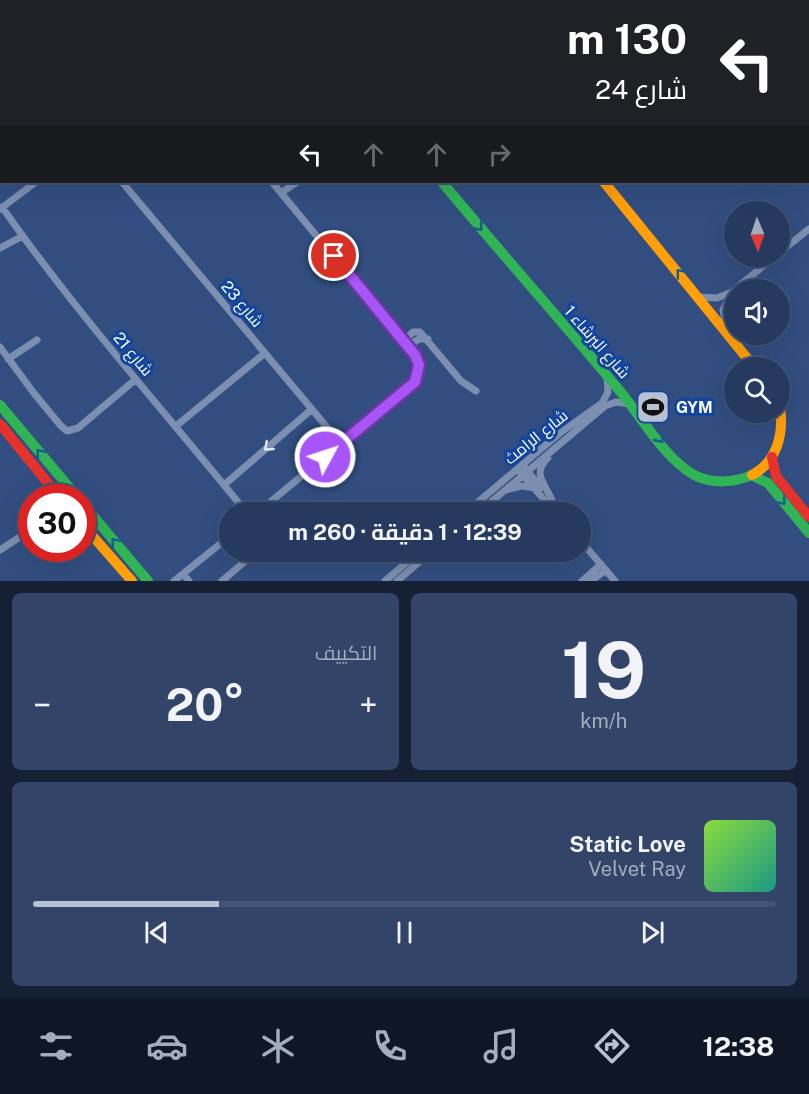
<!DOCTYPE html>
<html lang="ar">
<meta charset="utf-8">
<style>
body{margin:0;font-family:"Public Sans",Cairo,sans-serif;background:#324569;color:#f1f3f6;direction:rtl;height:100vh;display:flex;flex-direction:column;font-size:22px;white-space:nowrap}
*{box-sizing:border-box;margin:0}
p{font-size:20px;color:#a4adbd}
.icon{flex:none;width:33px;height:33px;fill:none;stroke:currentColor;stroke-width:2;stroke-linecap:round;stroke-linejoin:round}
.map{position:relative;height:581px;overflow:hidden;direction:ltr}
.side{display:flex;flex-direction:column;gap:12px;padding:12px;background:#152035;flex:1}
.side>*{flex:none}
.hud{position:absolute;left:0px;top:0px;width:810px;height:183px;box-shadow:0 6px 24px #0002,0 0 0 2px #425475;direction:rtl;background:#202124;color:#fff;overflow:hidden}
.needle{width:39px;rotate:178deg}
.fabs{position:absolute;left:724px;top:201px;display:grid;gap:12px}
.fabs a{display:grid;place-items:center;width:66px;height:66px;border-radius:50%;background:#263a60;box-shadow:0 6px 24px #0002,0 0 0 2px #425475;font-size:30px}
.speed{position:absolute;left:18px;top:484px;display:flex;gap:12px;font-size:30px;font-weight:700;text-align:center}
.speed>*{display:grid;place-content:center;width:78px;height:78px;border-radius:50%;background:#263a60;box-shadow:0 6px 24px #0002,0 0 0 2px #425475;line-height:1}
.speed .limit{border:9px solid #d22;background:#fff;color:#111}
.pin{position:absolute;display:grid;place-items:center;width:51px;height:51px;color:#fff;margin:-26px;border:3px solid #fff;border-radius:50%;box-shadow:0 2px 6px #0007}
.me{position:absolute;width:66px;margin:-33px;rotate:50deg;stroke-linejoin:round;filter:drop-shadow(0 0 4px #0008)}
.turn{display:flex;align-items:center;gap:21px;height:126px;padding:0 24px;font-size:27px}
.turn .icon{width:78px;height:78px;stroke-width:2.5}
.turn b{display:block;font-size:42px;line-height:51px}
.lanes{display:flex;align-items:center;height:57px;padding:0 24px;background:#0003;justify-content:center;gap:30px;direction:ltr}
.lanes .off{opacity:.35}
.big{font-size:45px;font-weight:700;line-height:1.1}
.side .card{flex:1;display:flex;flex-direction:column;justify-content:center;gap:9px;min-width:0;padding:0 21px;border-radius:9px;background:#324569}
.side .dial{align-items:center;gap:0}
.dial b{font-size:78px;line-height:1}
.song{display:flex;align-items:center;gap:18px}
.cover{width:72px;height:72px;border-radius:9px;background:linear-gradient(135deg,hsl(90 70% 55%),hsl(170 70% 35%))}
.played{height:6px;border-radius:3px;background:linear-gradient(90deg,#b7c1d3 25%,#425475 25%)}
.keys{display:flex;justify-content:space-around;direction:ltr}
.heat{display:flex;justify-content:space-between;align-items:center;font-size:33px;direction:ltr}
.side .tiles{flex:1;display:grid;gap:12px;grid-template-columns:1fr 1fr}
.card:last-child{grid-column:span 2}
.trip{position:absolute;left:219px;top:502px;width:372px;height:60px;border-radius:30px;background:#263a60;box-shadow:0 6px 24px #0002,0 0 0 2px #425475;font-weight:700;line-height:60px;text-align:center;direction:rtl}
.tabs{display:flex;height:96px;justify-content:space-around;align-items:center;background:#0f1726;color:#a4adbd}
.tabs .icon{width:42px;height:42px}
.tabs .on{color:#b7c1d3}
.tabs b{font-size:27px;color:#f1f3f6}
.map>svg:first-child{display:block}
</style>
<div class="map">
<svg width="809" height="581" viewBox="0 0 809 581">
<rect width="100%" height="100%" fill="#324e80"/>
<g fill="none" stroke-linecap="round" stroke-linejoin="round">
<path stroke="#7d8fb0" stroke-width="7" d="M17,0V2
M119,0L120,2
M251,2L253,0
M0,35L2,37
M122,182L341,444
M281,193L297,182
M2,207C77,314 165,412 247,513
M0,209L36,182
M0,248L23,236
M780,252L809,229
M700,297L717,298L732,292L775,256
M727,330L723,310L731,294
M404,341L413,332H420L461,381L476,391
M408,346L419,339H428
M0,347L33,392L61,426L67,431L78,428L136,379
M8,359L37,340
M176,426L265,353
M548,458C530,474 548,487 553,503
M525,468L541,488
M520,472L554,511
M224,485L312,409
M506,490L521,486L535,488
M552,501L561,513
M257,513L415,382L419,365L415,355L272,182
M465,513L560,433L602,403L608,392L607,378
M478,513L605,406L616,402L630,404
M580,540L615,581
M0,550L32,529
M183,574L189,581
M174,581L230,536
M222,581L256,552
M385,581L419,552
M397,581L431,552
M582,581L601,564
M591,581L606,570"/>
<path stroke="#30b455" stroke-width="10" d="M453,0L454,2
M442,182C500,252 561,320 619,390C641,416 664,458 694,475C712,484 734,483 752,475
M0,405L78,498
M751,475L768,483L809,533
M82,503L148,581"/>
<path stroke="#ff9f0a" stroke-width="10" d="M290,0L291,2
M604,182L755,368
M752,475C777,462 784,434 780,407
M82,524L132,581"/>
<path stroke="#e5322d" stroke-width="10" d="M0,424L60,498
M772,457L776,476L809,517"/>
</g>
<defs><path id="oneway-chevron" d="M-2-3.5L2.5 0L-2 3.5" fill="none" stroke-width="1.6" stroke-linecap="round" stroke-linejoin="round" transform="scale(1.5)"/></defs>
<g stroke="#185b91">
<use href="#oneway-chevron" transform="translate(479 227) rotate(50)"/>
<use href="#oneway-chevron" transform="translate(680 273) rotate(-130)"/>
<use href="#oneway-chevron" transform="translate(660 439) rotate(51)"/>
<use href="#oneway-chevron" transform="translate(40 453) rotate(-130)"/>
<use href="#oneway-chevron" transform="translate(782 501) rotate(50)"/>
<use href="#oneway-chevron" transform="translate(115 542) rotate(-130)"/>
</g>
<use stroke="#e5e9ef" href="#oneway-chevron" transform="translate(268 447) rotate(139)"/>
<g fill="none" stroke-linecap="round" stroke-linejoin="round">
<g stroke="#6d37a1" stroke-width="15">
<path id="route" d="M325,457L415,382L419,365L415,355L334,256"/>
</g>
<use href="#route" stroke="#a855f7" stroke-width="10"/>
</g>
<defs>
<g id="stadium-square" transform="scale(1.725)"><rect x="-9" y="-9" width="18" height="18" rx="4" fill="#b7c1d3" stroke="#1245a0"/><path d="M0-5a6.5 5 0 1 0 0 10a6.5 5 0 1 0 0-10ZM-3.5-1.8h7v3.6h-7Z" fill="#111"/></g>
</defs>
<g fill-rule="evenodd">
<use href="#stadium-square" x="653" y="407"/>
</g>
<g text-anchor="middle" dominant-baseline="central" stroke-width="6" stroke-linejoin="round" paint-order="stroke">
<g font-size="16" fill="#fff" stroke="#1245a0">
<text transform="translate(242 304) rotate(50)">شارع 23</text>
<text transform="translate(597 342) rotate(49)">شارع البرشاء 1</text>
<text transform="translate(133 354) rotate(50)">شارع 21</text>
<text transform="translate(536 437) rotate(-39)">شارع الرامث</text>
</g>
<g font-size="16" font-weight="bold" fill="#fff" stroke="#1245a0" text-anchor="start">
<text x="676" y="407">GYM</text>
</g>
</g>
</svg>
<div class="fabs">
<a><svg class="needle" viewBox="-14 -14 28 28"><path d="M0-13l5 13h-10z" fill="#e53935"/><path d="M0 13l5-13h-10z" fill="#a4adbd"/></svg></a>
<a><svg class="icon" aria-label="sound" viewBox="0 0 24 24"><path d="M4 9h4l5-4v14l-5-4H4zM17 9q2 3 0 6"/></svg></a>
<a><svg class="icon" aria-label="search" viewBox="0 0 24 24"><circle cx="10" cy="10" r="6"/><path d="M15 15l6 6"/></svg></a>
</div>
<div class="speed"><div class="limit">30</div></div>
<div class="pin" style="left:334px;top:256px;background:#d93025"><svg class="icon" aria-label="arrive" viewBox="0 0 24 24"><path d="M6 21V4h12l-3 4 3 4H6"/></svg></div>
<svg class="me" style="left:325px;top:457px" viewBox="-20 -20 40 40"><circle r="17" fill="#a855f7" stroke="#fff" stroke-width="3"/><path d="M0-11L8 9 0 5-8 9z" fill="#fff"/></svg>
<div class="trip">12:39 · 1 دقيقة · 260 m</div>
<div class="hud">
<div class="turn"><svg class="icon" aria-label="left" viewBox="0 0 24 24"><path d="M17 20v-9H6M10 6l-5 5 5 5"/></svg><div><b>130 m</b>شارع 24</div></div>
<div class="lanes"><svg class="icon" aria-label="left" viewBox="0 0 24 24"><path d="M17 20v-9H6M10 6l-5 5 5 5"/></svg><svg class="icon off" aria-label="ahead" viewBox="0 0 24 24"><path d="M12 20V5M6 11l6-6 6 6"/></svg><svg class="icon off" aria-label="ahead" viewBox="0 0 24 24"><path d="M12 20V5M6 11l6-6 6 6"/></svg><svg class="icon off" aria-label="right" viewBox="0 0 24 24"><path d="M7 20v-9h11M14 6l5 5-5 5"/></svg></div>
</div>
</div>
<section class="side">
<div class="tiles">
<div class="card dial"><b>19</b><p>km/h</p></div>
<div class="card"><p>التكييف</p>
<div class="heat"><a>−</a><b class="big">20°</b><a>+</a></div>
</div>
<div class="card">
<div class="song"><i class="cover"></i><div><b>Static Love</b><p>Velvet Ray</p></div></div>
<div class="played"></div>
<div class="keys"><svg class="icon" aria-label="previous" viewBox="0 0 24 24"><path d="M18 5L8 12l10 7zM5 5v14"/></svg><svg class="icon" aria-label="pause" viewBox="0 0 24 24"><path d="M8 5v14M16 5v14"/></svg><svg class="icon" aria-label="next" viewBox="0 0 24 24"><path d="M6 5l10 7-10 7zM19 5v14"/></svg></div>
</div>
</div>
</section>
<nav class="tabs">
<b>12:38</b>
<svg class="icon on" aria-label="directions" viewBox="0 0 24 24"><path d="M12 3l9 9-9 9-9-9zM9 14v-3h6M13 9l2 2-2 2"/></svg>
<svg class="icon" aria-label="music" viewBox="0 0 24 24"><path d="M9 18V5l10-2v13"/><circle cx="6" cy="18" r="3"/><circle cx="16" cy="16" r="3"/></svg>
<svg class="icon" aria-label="phone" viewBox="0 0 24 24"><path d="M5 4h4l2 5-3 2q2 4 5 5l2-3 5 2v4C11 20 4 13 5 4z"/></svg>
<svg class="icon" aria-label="climate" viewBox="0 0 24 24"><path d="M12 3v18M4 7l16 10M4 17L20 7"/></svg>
<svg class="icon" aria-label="car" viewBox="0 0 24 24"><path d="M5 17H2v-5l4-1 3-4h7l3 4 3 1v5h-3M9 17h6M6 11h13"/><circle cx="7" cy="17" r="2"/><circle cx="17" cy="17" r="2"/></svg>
<svg class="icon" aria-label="filters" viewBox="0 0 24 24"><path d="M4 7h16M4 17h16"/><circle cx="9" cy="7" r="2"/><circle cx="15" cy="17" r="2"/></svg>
</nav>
